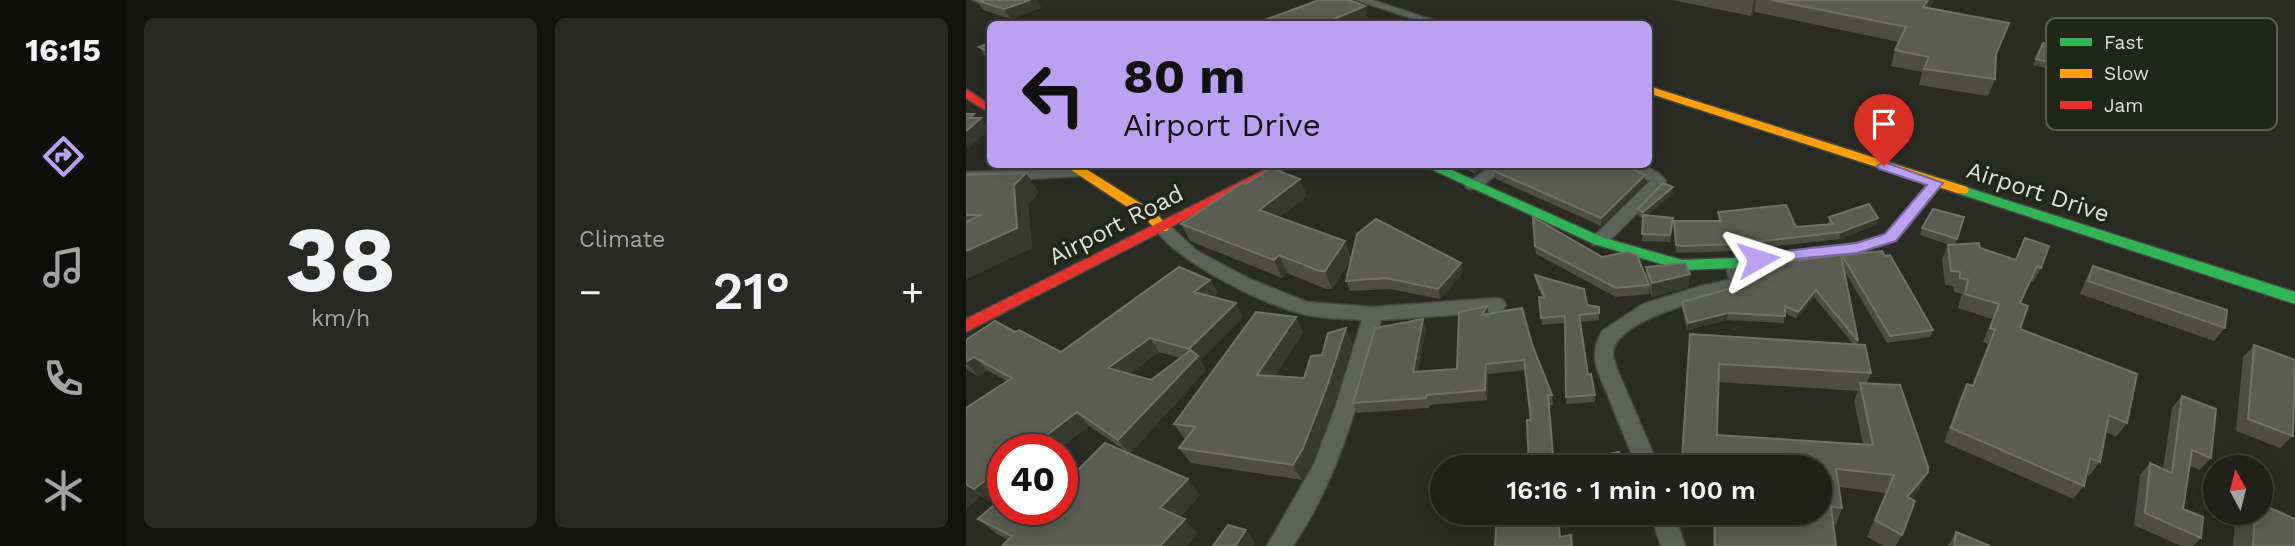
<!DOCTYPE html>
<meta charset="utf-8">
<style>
body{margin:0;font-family:"Work Sans",sans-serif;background:#282924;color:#f1f3f6;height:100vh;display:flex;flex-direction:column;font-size:26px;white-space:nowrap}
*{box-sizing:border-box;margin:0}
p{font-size:23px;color:#a2a3a3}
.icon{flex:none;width:38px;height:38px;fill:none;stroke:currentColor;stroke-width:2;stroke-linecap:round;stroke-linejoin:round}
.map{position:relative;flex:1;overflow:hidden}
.side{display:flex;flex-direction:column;gap:18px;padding:18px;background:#12120f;width:840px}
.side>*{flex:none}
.hud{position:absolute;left:21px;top:21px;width:665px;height:147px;border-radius:10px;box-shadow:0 4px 18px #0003,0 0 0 2px #3d3e3a;background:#bca0f2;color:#111;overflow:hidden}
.needle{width:46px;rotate:353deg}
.fabs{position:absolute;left:1237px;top:455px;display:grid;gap:14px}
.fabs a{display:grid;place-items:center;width:70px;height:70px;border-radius:50%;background:#20211b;box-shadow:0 4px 18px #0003,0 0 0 2px #3d3e3a;font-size:35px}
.speed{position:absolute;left:21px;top:434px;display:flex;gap:14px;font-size:35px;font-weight:700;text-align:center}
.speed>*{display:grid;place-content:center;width:91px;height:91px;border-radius:50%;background:#20211b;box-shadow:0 4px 18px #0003,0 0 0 2px #3d3e3a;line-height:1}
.speed .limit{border:10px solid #d22;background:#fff;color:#111}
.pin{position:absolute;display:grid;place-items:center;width:60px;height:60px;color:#fff;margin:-72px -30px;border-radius:50% 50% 50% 0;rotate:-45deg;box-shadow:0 0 7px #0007}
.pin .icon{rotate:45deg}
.me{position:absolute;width:77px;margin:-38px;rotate:84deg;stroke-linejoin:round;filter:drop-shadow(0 0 5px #0008)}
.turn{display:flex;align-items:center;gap:24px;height:147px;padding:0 21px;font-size:32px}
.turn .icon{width:91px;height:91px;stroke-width:2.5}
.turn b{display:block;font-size:49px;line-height:60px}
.big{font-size:52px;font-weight:600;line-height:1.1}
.side .card{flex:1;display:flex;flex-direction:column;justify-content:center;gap:10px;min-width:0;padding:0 24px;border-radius:10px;background:#282924}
.side .dial{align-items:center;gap:0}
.dial b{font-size:91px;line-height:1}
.heat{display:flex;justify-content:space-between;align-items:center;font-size:38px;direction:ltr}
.side .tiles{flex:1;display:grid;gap:18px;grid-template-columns:repeat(2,1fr)}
.trip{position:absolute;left:464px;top:455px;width:402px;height:70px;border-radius:35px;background:#20211b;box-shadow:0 4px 18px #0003,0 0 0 2px #3d3e3a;font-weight:600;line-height:70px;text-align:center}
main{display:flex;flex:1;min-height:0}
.tabs{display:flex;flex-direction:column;width:126px;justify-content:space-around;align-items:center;background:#0d0d0b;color:#a2a3a3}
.tabs .icon{width:49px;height:49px}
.tabs .selected{color:#bca0f2}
.tabs b{font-size:32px;color:#f1f3f6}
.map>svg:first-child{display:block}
</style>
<main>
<nav class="tabs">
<b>16:15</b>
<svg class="icon selected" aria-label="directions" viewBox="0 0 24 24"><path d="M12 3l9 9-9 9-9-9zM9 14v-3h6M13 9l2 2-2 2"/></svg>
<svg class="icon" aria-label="music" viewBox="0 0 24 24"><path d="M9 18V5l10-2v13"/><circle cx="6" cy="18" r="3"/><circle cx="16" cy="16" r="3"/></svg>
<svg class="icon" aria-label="phone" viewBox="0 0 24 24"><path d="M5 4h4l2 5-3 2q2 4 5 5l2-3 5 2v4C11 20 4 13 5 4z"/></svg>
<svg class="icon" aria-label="climate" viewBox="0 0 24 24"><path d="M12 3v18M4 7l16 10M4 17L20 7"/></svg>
</nav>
<section class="side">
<div class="tiles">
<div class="card dial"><b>38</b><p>km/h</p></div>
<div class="card"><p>Climate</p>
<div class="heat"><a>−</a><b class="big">21°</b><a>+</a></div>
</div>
</div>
</section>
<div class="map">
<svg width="1329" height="546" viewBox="0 0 1329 546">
<rect width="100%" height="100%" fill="#2a2c24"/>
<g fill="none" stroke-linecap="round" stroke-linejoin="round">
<g stroke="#464942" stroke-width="3">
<path id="street" d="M390,0H406L479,24H463Z
M527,164H544L512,189H502L499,186L502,183Z
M649,164C668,164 688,165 700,181L692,192L639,245H627L625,241L627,237L684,181Z
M113,169L118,170L120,173L118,176L0,182V172Z
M196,223L202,224L231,251L284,279L341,302L407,307L531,298L537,300L540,305L537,310L531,312L415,320C393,399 373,478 327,546H301L348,464L370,405L396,320C377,318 355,319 337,314C296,304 212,262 188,228Z
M769,257L778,263L782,284L779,288C752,296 648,318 647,353C647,358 650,365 651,369L693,467H671L631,369C627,354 629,345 636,331L677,304L735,286L763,280L760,263Z
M684,513H708L719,546H695Z"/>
</g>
<g stroke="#464942" stroke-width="3">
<path id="fast" d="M454,164H472L638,238L716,260L769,258L890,243L920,235L965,180L970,179L977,183L930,241L891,253L769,268L716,270L628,244Z
M996,186L1329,292V304L991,193L989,190L991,187Z"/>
</g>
<g stroke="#464942" stroke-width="3">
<path id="slow" d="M682,86L1001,187L1003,190L1001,193H991L682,93Z
M96,164H112L190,213L203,228L201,231H191L180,219Z"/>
</g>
<g stroke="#464942" stroke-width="3">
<path id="jam" d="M0,89L24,105V113L0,98Z
M310,164H327L0,332V319Z"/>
</g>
<use href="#street" fill="#5f615b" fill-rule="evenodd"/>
<use href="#fast" fill="#30b455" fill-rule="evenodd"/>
<use href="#slow" fill="#ff9f0a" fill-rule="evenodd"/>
<use href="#jam" fill="#e5322d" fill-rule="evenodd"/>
</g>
<path fill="#4d4d42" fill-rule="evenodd" d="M4,0H70L75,8L45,19L17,10L13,4Z
M706,0H968L963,8L1030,55L1029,79L1022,96L953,85L956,72L925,66L929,50L933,42L789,12L785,16Z
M24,43V64L13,47Z
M1103,49L1094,71L1067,65L1070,59Z
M492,164H523L509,174Z
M528,171L679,175V182L635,226L530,179Z
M0,175L73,192L62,205L66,248L0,279Z
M707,187V194L681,215L707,225L704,242L676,241L677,218L672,216V209Z
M341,196L313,217L379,241L385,259L497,273L474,299L424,289L384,291L380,281L385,259L366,289H360L321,273L316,278L224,241L215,224Z
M752,212L830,227L862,225L863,217L912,218L910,225L873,239L769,251L715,253L710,252L708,221H752Z
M567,217L636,257L680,278V267L724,274L722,287L686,297L683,289V294L650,297L570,254Z
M998,217L989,245L1014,248L1049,260L1059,238L1075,268L1067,282L1064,281L1054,303V329L1161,423L1150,437L1140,432L1134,462L1123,476L1120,474L1118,486L1107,499L978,442L994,398L1001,384L1006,386L1022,344L1017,342L1026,319L992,308L996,294L988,292V286L979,285L976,259L982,245H984L954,235L956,228Z
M875,255L967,330L964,337L921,343L878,270L892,341L891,345L905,373L901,383L962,472L953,489L945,499L936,535L930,546H918L901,537L920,493L873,487L876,508L870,525L867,524L870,546H747V517L730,516V513H854V467H715L722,352L888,345L848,297L830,319L819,313L818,323L761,320L721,330L716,309V302L783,283L784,266ZM752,382L892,391L888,401L897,444L751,435Z
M1127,266L1259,328L1248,341L1114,294L1120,279Z
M569,275L621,305L633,307V320L614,322L622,375L629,395V402L600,404L599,323L576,325L573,297H576L570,282Z
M244,280L252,293L247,297L270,303L277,317L234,360L240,370L164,453L234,495L214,517L232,534L221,546H38L42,540L31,534L12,519L72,510L163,453L123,426L23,502L15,496L0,508V408L41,381L21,370L12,376L0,369V340L49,332L95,352ZM193,352L214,358L185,380L163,374Z
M521,306L523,314L566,344L586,395L587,405H583L565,420L559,370L522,374L521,400L464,405L463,408L391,413L387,403L457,319L460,328L452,371L491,369Z
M330,317L337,333L309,376L338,378L356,355L380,328L386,344L368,404L346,463L336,480L225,463L213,448L219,440L208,424Z
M1288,345L1327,436L1314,448L1270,431L1277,357Z
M1216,396L1245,458L1234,470L1224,466L1217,509L1235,538L1227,546H1215L1168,525L1174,475L1184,463L1197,469L1206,408Z
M1277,513H1295L1329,546H1267L1269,520Z
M990,532L1024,546H982Z"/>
<path fill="#38392f" d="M64,0H70L75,8L45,19L38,9Z
M788,0H790L789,12L785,16Z
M962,0H968L953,22L957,7Z
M399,6L404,24H356Z
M8,114L12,120L15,118L23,130L2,149L0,145V131L3,118Z
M511,164H523L509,174L508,166Z
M60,173L73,192L62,205L66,248L0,279V251L48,185Z
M679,175V182L635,226V218Z
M334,179L341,196L301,227L293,210Z
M707,187V194L677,219V212Z
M912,218L910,225L873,239L875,232Z
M379,241L385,259L366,289L359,271Z
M313,255L321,273L316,278L308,260Z
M495,263L497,273L474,299L472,289Z
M724,274L722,287L686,297V283Z
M244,280L252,293L236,306L228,292Z
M850,290L848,297L830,319L832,312Z
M270,303L277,317L234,360L240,370L164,454L152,440L229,359L223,349Z
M521,306L523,315H516Z
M762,313L761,320L721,330L722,323Z
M330,317L337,333L299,391L291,375Z
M457,319L460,328L450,381L447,372Z
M380,328L386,344L368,404L346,463L336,480L327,465Z
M184,338L193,352L152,382L142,368Z
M8,357L21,370L12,376L0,363V362Z
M520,364L522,374L521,400L519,390Z
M111,412L123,426L91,450H61Z
M37,467V492L23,502L8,489Z
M962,472L953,489L932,514L941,497Z
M222,479L234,495L208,524L194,508Z
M0,484L15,496L0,508Z
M219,519L232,534L221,546H194Z
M280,530L290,543L288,546H269Z"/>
<path fill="#5c5d52" stroke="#707267" stroke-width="2" d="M10,0H64L38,9Z
M353,0H383L399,6L356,24H288Z
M806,0H962L957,7L1043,23L1030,54L1029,79L958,69L963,57L929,50L940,27Z
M24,43V53L13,47Z
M1077,43L1103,49L1096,65L1070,59Z
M0,114H8L3,118H15L0,131Z
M537,164H655L679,175L635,218L528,171Z
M305,168L334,179L293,210L379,241L359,271H353L313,255L308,260L215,224L276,183L280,184Z
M60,173L48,185L51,228L0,251V222L15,215H0V175Z
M697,183L707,187L677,212L672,209Z
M903,204L912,218L875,232L770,244L716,246L710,245L708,221H755L752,212L820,205L830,227L867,224L863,217Z
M967,209L998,217L991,239L956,228Z
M677,215L707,218L704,235L676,234Z
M567,217L636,257L661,252L671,255L683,285L650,288L569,246Z
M410,219L495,263L472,289L420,278L380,281L391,234Z
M1059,238L1083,246L1075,268L1071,266L1054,303L1062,306L1054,329L1171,374L1161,423L1143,415L1134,462L1124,458L1118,486L985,428L1001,384L1007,386L1029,330L1024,328L1033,304L999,294L1002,280L994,278V272L985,271L982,245L1013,243L1014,248L1050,260Z
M916,251L919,256L924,255L967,330L924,336L876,255Z
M875,255L892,341L850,290L832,312L819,306V316L762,313L722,323L716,302L784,283V266Z
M719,263L724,274L686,283L680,267Z
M1127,266L1261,310L1259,328L1122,281Z
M213,267L244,280L228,292L270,303L223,349L184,338L142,368L185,380L225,350L232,356L152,440L111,412L61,450H37V467L8,489L0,484V408L46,378L8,357L0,362V340L29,321L49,332L53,330L95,352Z
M569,275L618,289L621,305L633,307V313L613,315L622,375L625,374L629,395L600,397L599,316L575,318L573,297L579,298Z
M521,306L516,315L556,308L566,344L586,395H582L588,467H563L561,420H565L558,360L520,364L519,390L461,395L460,398L387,403L409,328L457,319L447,372L491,369L493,312Z
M290,312L330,317L291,375L338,378L345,356L356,355L362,333L380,328L360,389L337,448L327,465L213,448L229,427L208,424Z
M724,334L899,345L905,373L753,364L751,435L907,445L894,383L934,385L962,467V472L941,497L949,501L936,535L909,520L928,475L870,469L876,508L865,507L870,546H749V513H854V467H733V460L716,459Z
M1288,345L1329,360L1327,436L1282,419Z
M1216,396L1250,409L1245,458L1226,450L1217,509L1237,517L1235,538L1179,513L1184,463L1206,473Z
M139,443L222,479L194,508L219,519L194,546H39L37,545L46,536L12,519L37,497V509H96V486Z
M653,452L656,467H634L631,456Z
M1295,504L1329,519V546H1287L1289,513H1295Z
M534,513H592L594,537L605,535L606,546H529L531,516H534Z
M262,525L280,530L269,546H247Z
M990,532L1024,546H988Z"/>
<path fill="#bca0f2" stroke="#7a689d" stroke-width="2" d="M918,162L977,183L930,241L891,253L786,263L784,259L786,256L792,254L891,243L919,234L961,185L913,169L911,166Z"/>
<g text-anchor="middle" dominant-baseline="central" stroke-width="7" stroke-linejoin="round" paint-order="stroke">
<g font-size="24" fill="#dde1d7" stroke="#212617">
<text transform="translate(1072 192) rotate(18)">Airport Drive</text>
<text transform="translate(150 225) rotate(-27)">Airport Road</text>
</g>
</g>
<rect x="1080" y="18" width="231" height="112" rx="10" fill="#212617" stroke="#595e51" stroke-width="2"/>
<rect x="1094" y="38" width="32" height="8" fill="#30b455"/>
<rect x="1094" y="69" width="32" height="9" fill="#ff9f0a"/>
<rect x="1094" y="101" width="32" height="8" fill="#e5322d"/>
<g font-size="19" fill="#dde1d7">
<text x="1138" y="49">Fast</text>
<text x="1138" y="80">Slow</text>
<text x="1138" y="112">Jam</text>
</g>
</svg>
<div class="fabs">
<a><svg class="needle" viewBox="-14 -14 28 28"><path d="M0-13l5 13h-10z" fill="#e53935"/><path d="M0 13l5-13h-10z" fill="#a2a3a3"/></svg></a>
</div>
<div class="speed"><div class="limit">40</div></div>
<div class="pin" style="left:918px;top:166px;background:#d93025"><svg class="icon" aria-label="arrive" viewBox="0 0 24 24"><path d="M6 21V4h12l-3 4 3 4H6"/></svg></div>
<svg class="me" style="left:792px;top:259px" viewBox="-20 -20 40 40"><path d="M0-17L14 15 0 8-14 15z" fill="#bca0f2" stroke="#fff" stroke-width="4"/></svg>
<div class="trip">16:16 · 1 min · 100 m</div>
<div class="hud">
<div class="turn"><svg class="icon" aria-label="left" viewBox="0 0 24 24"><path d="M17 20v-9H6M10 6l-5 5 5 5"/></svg><div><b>80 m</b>Airport Drive</div></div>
</div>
</div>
</main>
